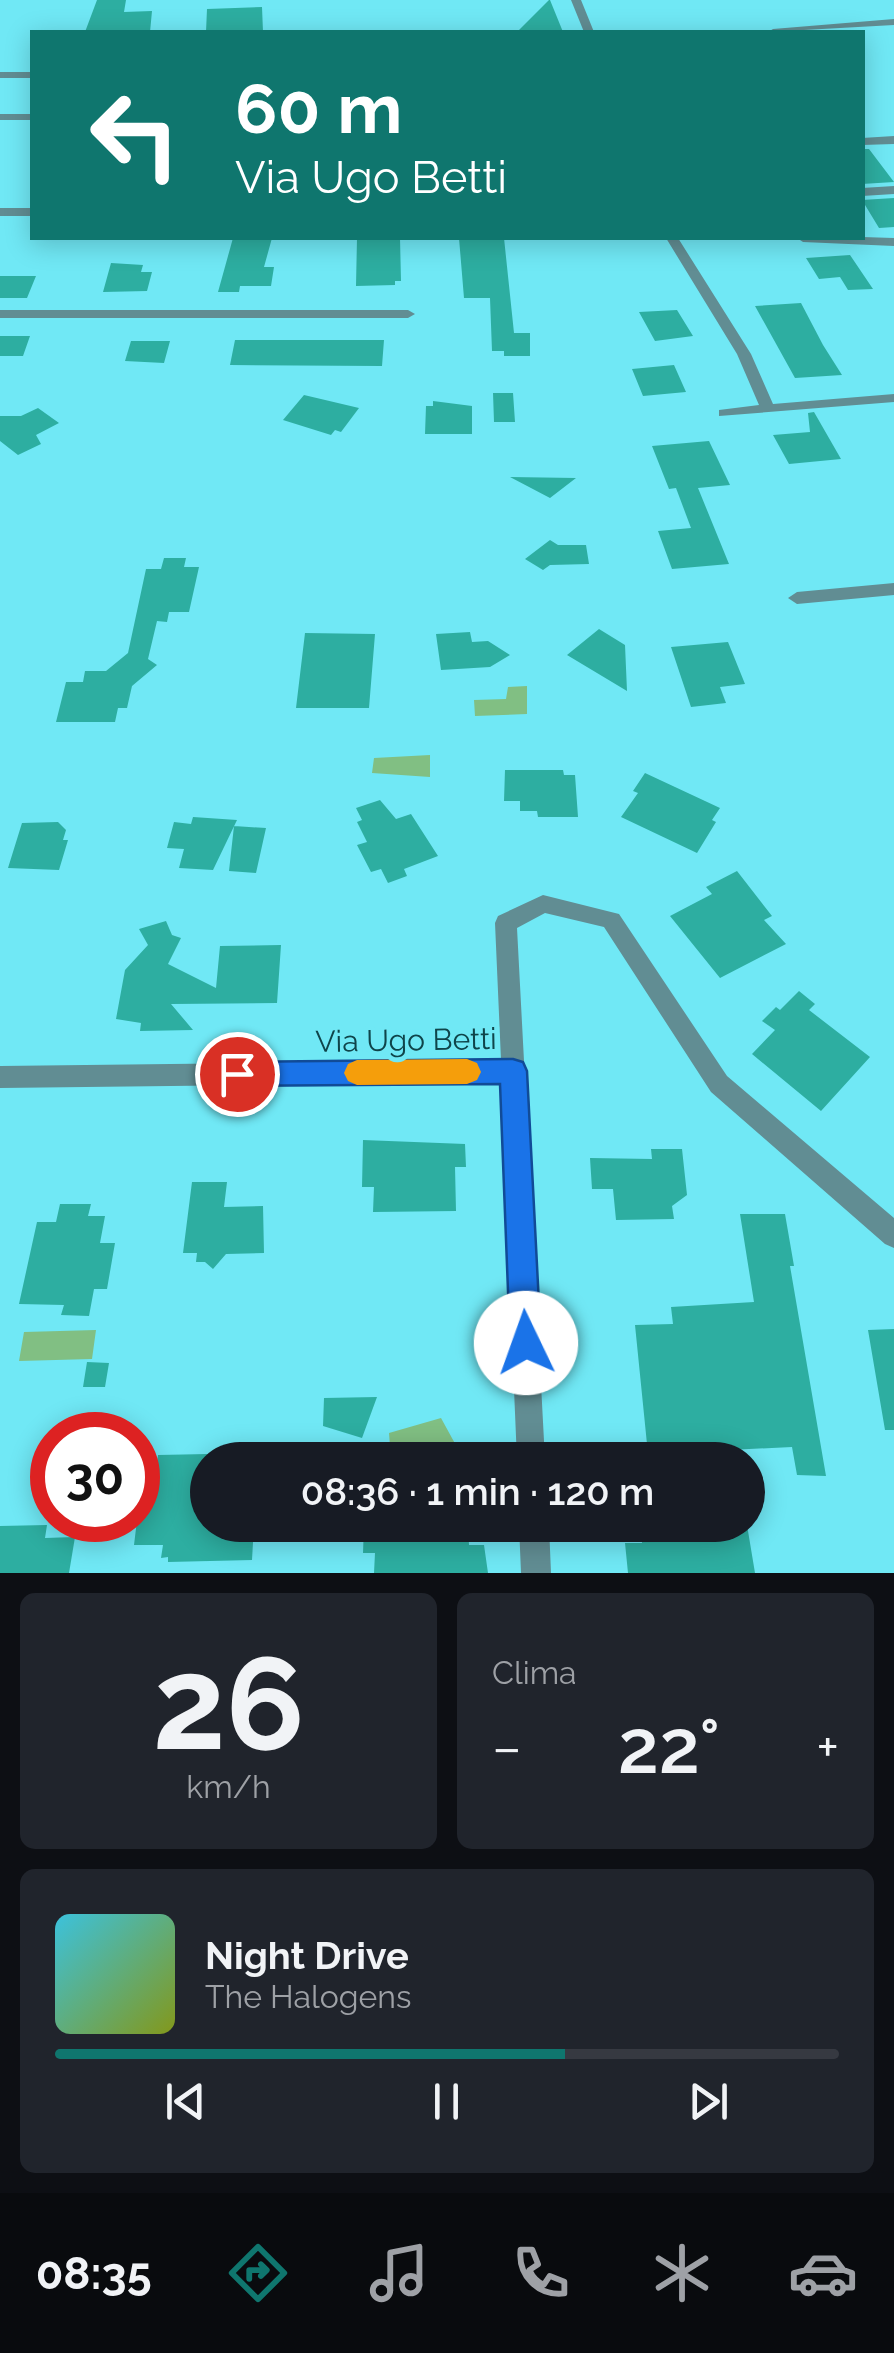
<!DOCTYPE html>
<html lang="it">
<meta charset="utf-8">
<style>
body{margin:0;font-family:Raleway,sans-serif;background:#20242c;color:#f1f3f6;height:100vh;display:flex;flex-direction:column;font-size:38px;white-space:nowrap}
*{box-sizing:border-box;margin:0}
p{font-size:32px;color:#9ea1a6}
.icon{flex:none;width:55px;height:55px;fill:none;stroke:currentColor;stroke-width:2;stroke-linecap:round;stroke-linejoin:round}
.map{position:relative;height:1573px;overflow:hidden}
.drawer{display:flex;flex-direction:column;gap:20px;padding:20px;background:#0d0f14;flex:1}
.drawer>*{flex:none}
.banner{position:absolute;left:30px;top:30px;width:835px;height:210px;border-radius:0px;box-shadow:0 5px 25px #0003;background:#0f766e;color:#fff;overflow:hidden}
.speed{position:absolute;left:30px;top:1412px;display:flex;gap:20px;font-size:50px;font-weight:700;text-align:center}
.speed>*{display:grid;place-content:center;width:130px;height:130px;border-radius:50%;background:#171b24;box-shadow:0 5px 25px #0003;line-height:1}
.speed .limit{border:15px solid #d22;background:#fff;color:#111}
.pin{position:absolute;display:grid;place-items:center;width:85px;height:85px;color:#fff;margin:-42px;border:5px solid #fff;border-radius:50%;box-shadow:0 2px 10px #0007}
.me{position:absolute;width:110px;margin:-55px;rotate:357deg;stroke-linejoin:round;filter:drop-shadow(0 0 8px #0008)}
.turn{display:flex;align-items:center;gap:35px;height:210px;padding:0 40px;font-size:45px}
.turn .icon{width:130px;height:130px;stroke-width:2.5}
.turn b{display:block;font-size:70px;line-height:85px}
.big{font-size:75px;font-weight:600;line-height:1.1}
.drawer .card{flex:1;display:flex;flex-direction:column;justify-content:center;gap:15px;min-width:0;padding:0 35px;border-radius:15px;background:#20242c}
.drawer .dial{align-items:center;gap:0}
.dial b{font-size:130px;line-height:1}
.song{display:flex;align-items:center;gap:30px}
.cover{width:120px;height:120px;border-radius:15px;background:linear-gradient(135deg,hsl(190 70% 55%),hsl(70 70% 35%))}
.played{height:10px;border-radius:5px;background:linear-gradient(90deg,#0f766e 65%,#363941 65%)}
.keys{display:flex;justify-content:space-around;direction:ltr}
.heat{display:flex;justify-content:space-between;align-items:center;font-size:55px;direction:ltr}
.drawer .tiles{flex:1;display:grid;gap:20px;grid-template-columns:1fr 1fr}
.card:last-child{grid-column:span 2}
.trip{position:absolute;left:190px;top:1442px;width:575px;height:100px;border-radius:50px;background:#171b24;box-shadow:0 5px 25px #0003;font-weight:600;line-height:100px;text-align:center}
.tabs{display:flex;height:160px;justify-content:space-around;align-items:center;background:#090b0e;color:#9ea1a6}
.tabs .icon{width:70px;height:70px}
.tabs .on{color:#0f766e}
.tabs b{font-size:45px;color:#f1f3f6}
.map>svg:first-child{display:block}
</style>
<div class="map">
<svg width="894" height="1573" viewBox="0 0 894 1573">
<rect width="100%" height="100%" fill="#70e8f5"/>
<path fill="#81bf83" d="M527,686V714L475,716L474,700L506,699L508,687Z
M430,755V777L372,773L374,758Z
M96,1330L92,1359L19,1361L24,1332Z
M441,1418L464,1460H391L389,1433Z"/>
<path fill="#2daea1" d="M97,0H126L124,12L152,11L150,32H85Z
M550,0L563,32H517L549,0Z
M262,7L263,32H206L207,9Z
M862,149H869L894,182L862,184Z
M894,198V227L879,228L862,200Z
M233,238H272L264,267H274L271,286H240L239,292H218Z
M357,238H400L401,281H395V285L356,286Z
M459,238H504L514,333H530V356H504V351H492L490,298H464Z
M850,255L873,289L848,290L840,277L819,279L806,258Z
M111,263L143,265L141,272H152L147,291L103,292Z
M0,276H36L27,298H0Z
M801,303L823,345L842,375L795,378L755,306Z
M677,310L693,336L655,341L639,312Z
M0,336H30L23,356H0Z
M235,340H384L382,366L230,365Z
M131,341H170L164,363L125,361Z
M674,365L686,392L643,396L632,369Z
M493,393H513L515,422H494Z
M304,395L359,408L341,432L335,430L331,435L283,420Z
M433,401L472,406V434H425L426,406H433Z
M38,408L59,423L36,435L41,444L18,455L0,441V416H21Z
M814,412L841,459L789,464L773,435L810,432L808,413Z
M709,441L730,485L698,488L729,564L672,569L658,531L691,528L676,488L669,489L652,446Z
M510,477L576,478L550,498Z
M550,540L558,545H586L589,564L550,565L543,570L525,559Z
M164,558H186L184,567H199L189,612H169L167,622L157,621L148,659L157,665L132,686L127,708H118L115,722H56L66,682H83L85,671H106L128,653L146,569H161Z
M599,629L625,645L627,691L567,655Z
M470,632L472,642L488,641L510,655L490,667L441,670L436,634Z
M305,633L375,634L369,708H296Z
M728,642L745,684L720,687L726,703L691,707L671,647Z
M505,770H563L564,775H575L578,817H538L537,811H520V801H504Z
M645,773L720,808L712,820L716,822L697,853L621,817L638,793L633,791Z
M380,800L396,819L411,814L438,856L404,869L407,876L388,883L381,869L371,872L357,845L367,842L357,822L362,820L356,808Z
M193,817L237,820L213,870L179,868L184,849L167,848L174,822L191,824Z
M58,822L66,830L63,840H68L59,870L8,868L22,823Z
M234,826L266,828L256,873L229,871Z
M737,871L772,916L764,920L786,944L720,978L670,916L712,894L706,887Z
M166,921L172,935L181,938L168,964L216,988L220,946L281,945L277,1003L171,1004L193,1030L140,1031L141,1023L116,1019L125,970L148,945L139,929Z
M799,991L815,1004L809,1010L870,1057L821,1111L752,1054L775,1030L762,1021L776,1007L780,1010Z
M363,1140L465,1144L466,1167H455L456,1211L373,1212L374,1187H362Z
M651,1149H682L687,1195L672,1206L674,1219L616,1220L613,1189H592L590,1158L652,1159Z
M192,1182H227L224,1207L263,1206L264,1253L226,1254L213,1269L205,1262H196L197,1253H183Z
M60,1204H91L88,1216H105L100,1243H115L107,1289H94L89,1316L61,1315L64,1305L19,1304L37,1222H56Z
M740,1214H785L794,1266H790L826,1476L797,1475L792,1447L648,1454L635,1325L673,1324L671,1307L754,1302Z
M894,1329V1430H885L868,1330Z
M87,1362L109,1363L105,1387H83Z
M377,1397L362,1438L323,1426L324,1398Z
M208,1454V1525H254L252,1560L168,1562V1557L161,1558L163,1545H134L139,1504L152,1503L158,1455Z
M47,1525L45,1538L75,1537L69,1573H0V1526Z
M364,1525H468L469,1545H484L488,1573H374L375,1553H363Z
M640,1525H747L755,1573H628L625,1543H642Z"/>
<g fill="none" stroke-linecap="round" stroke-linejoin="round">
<path fill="#618d93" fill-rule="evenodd" d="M571,0H581L594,32H584Z
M894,19V25L768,32L773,29Z
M0,72H32V78H0Z
M0,114H32V120H0Z
M894,136V144L862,145V138Z
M894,186V194L862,196V188Z
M0,208H32V216H0Z
M862,237L894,238V246L803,242L797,238Z
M666,238H678L751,354L773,404L894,394V402L719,416V410L759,405L737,354Z
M0,310H408L415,314L408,318H0Z
M894,583V595L797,604L788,598L797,592Z
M543,895L619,914L727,1076L894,1218V1248L885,1244L711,1092L604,927L545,913L517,928L545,1460H517L501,1082L0,1088V1066L501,1060L495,923L498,916Z
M519,1525H549L551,1573H521Z"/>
</g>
<path fill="#1a73e8" stroke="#114b97" stroke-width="2.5" d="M513,1059L523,1062L527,1071L541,1343L536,1354L526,1359L515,1354L510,1343L500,1084L237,1086L227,1083L223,1074L227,1065L237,1062Z"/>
<path fill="#f59e0b" d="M467,1059L477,1063L481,1072L477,1080L467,1084L357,1085L348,1081L344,1073L348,1064L357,1060Z"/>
<g text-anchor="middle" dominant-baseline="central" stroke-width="10" stroke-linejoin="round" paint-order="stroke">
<g font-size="30" fill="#0f444a" stroke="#70e8f5">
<text transform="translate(406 1040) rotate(-1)">Via Ugo Betti</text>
</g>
</g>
</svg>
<div class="speed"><div class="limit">30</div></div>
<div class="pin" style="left:237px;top:1074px;background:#d93025"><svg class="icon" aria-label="arrive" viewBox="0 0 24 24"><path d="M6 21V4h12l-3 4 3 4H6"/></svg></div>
<svg class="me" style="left:526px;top:1343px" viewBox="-20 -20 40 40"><circle r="19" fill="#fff"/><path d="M0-13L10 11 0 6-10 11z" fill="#1a73e8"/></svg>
<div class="trip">08:36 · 1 min · 120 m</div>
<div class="banner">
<div class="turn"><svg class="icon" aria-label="left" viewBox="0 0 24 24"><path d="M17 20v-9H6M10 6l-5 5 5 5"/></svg><div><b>60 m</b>Via Ugo Betti</div></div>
</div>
</div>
<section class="drawer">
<div class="tiles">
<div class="card dial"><b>26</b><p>km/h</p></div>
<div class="card"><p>Clima</p>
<div class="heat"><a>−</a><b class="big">22°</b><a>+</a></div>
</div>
<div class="card">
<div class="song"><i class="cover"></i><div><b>Night Drive</b><p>The Halogens</p></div></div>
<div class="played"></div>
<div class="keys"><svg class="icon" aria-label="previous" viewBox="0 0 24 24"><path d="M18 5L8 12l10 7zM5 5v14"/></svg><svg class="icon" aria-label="pause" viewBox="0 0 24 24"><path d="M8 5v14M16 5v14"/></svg><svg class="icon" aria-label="next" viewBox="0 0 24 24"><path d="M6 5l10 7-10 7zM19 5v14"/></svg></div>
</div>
</div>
</section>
<nav class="tabs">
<b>08:35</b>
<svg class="icon on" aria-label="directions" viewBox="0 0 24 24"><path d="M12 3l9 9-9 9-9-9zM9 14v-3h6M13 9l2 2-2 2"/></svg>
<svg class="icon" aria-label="music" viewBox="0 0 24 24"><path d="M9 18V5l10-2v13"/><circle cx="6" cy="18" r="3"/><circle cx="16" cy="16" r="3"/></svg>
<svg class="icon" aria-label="phone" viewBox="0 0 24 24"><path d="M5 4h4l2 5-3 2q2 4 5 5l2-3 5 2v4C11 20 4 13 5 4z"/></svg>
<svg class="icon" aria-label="climate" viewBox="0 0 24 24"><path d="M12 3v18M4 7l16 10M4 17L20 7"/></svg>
<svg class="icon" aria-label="car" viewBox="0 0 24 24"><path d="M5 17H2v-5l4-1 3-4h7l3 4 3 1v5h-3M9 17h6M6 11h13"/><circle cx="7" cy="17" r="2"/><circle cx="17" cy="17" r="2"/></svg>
</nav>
